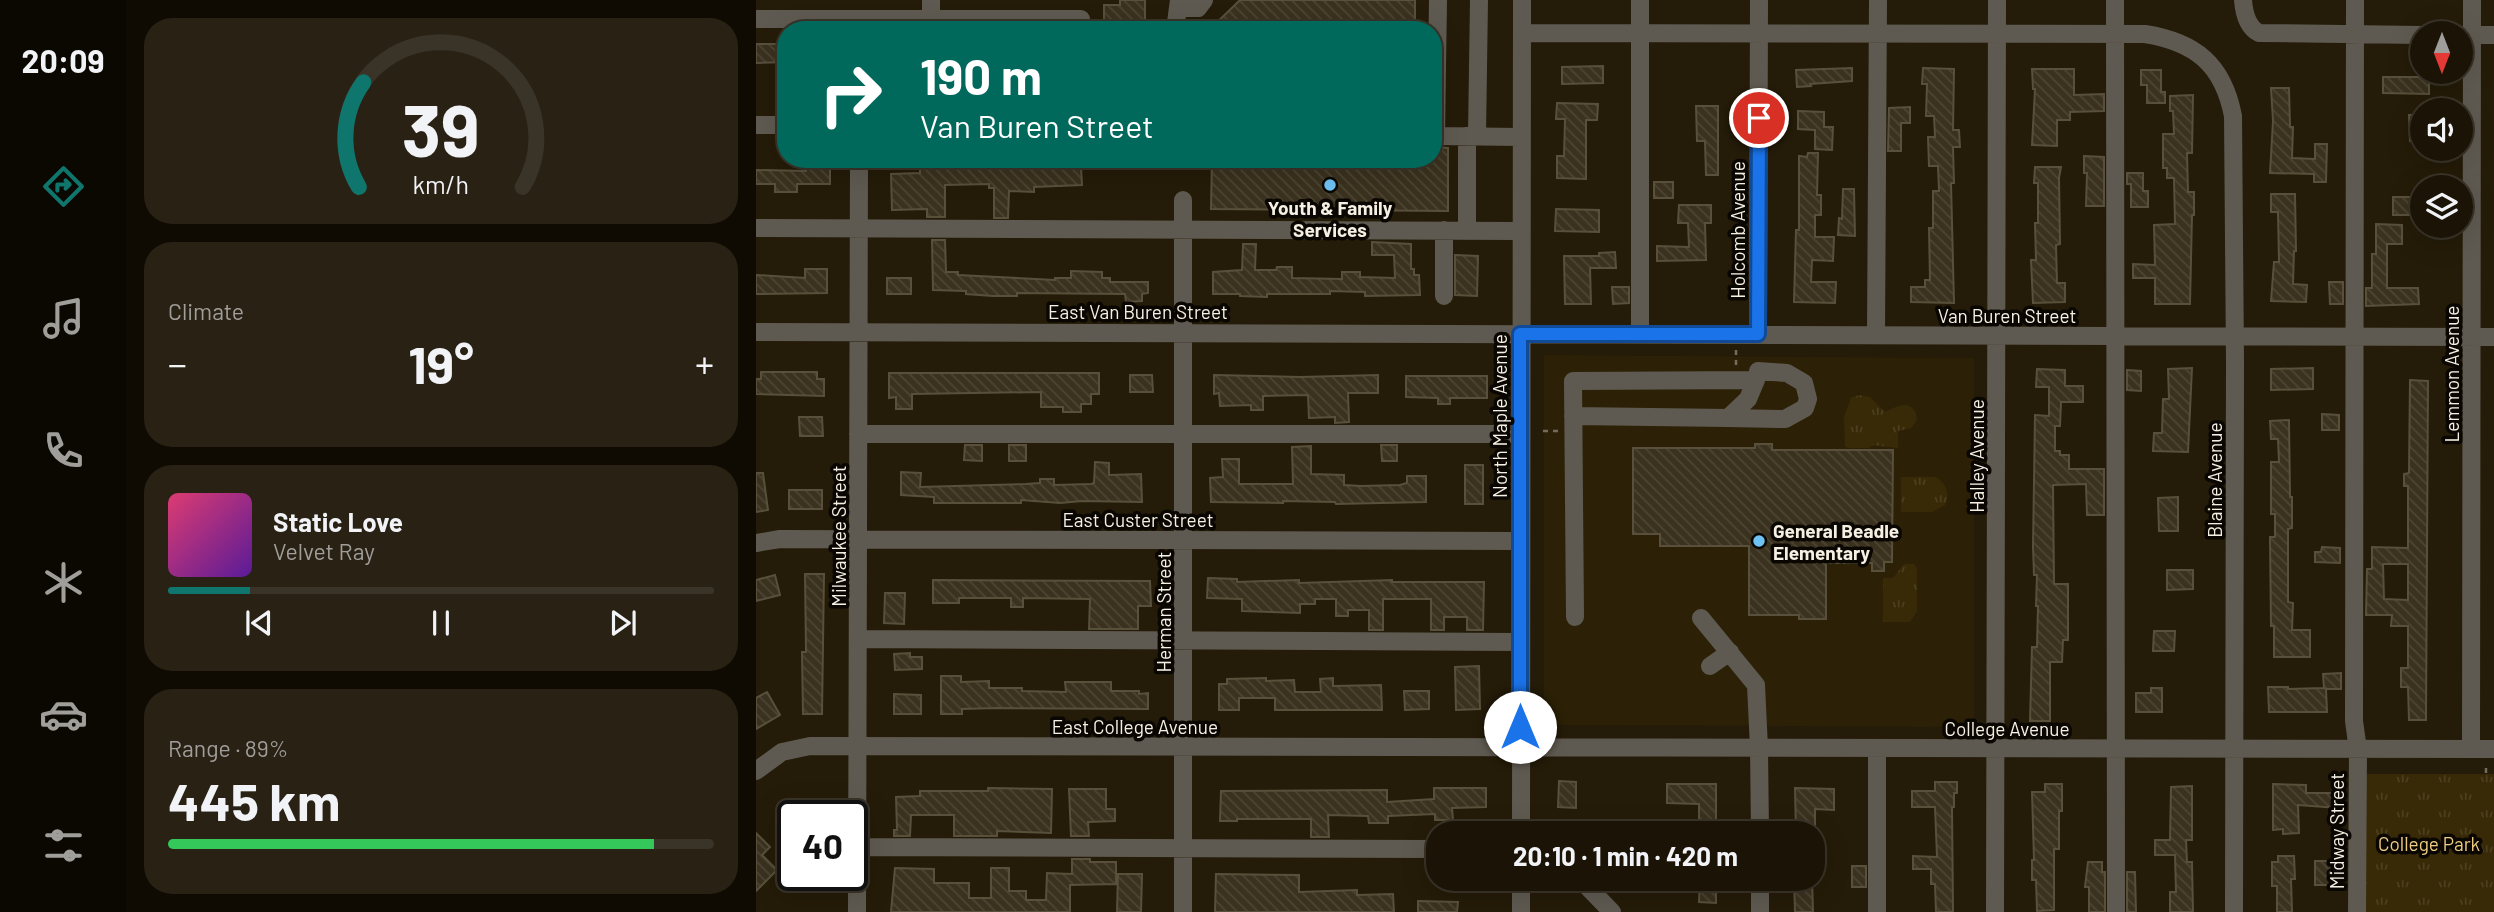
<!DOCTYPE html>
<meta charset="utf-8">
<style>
body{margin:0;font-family:Barlow,sans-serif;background:#282114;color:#f1f3f6;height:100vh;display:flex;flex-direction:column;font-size:26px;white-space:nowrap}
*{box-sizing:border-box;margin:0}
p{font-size:23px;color:#a09e9b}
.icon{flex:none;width:38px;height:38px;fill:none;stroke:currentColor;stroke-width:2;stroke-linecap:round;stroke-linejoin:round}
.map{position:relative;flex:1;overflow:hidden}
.side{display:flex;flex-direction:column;gap:18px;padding:18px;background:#0f0b03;width:630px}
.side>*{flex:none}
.banner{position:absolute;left:21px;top:21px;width:665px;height:147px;border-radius:28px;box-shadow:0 7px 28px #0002,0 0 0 2px #393328;background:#00695c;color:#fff;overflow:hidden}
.needle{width:46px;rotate:180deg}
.tools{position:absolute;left:1654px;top:21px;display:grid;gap:14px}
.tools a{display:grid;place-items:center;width:63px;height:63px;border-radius:50%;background:#1b1406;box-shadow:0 7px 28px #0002,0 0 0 2px #393328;font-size:35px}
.speed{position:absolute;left:21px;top:800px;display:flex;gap:14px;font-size:35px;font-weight:700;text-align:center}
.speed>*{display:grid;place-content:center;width:91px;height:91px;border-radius:50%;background:#1b1406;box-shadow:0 7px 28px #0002,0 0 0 2px #393328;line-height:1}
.speed .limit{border:4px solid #111;border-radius:10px;background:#fff;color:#111}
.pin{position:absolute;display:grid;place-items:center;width:60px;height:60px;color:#fff;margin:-30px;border:4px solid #fff;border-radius:50%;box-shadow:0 2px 7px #0007}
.me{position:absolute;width:77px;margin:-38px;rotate:0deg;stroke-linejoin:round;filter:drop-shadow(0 0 5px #0008)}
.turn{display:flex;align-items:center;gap:24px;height:147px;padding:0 28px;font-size:32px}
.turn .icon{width:91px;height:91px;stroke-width:2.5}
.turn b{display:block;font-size:49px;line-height:60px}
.big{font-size:52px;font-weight:700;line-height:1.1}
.side .card{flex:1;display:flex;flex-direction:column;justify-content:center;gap:10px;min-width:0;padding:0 24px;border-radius:28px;background:#282114}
.side .dial{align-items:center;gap:0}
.dial svg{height:182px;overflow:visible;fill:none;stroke:#393328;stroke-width:7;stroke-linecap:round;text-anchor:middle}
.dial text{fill:#f1f3f6;stroke:none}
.song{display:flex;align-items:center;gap:21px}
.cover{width:84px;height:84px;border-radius:10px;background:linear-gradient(135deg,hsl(340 70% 55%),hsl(270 70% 35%))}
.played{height:7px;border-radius:4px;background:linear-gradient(90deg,#0f766e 15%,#393328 15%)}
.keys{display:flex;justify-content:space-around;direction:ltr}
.heat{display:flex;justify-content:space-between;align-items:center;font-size:38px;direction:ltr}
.charge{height:10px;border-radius:5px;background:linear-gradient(90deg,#34c759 89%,#393328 0)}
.trip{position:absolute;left:670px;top:821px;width:399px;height:70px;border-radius:28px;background:#1b1406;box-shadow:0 7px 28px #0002,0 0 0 2px #393328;font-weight:700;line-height:70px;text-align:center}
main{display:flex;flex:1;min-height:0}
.tab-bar{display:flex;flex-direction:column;width:126px;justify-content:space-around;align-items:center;background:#0b0802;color:#a09e9b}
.tab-bar .icon{width:49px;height:49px}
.tab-bar .selected{color:#0f766e}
.tab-bar b{font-size:32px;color:#f1f3f6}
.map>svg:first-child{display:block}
</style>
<main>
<nav class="tab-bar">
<b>20:09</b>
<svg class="icon selected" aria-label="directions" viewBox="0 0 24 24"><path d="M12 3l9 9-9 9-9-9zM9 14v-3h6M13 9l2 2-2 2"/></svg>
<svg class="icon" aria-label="music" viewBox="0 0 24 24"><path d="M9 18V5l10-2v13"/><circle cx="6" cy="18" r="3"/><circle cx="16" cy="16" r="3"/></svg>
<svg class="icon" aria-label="phone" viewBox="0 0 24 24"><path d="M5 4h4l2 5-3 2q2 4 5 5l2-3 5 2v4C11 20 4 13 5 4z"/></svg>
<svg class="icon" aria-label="climate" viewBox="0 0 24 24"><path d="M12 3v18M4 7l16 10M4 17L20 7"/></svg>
<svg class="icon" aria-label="car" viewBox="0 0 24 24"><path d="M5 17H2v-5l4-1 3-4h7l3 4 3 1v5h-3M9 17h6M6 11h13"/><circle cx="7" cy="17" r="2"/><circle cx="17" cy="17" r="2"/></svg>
<svg class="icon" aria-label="filters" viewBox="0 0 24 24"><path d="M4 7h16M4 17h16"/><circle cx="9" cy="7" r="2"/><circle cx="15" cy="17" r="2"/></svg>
</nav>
<section class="side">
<div class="card dial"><svg viewBox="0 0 100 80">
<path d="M14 69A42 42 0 1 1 86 69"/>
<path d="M14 69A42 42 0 0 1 16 23" stroke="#0f766e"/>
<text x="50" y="56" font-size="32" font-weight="700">39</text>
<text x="50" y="72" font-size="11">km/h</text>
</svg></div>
<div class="card"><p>Climate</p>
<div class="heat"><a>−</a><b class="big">19°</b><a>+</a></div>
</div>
<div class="card">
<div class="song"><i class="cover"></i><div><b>Static Love</b><p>Velvet Ray</p></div></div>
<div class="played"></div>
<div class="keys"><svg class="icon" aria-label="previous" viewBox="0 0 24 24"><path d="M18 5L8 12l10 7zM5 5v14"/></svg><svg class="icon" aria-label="pause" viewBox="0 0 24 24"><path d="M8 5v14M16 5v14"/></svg><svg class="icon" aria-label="next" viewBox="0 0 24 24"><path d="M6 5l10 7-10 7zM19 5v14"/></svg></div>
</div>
<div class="card"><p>Range · 89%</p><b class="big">445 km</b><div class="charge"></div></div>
</section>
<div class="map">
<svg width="1738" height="912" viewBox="0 0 1738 912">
<defs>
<pattern id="park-tufts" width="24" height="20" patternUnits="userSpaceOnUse" patternTransform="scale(1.75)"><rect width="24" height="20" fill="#382a07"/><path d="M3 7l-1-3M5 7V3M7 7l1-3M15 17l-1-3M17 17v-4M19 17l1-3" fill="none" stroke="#4c3f1f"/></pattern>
<pattern id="building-back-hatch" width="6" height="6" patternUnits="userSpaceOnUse" patternTransform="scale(1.75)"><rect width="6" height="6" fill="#3a311e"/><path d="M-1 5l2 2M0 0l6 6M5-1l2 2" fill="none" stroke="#4d4534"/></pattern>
</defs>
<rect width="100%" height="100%" fill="#241b08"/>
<path fill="#2c2106" d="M788,355L1218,358V727L788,725Z"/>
<path fill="url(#park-tufts)" d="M1103,395L1114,397L1129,412C1143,406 1157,397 1161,420L1155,428L1142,431V448L1116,445L1113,448H1092L1089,446L1088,417L1095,398Z
M1145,477H1180C1190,483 1194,494 1189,505L1176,512H1145Z
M1148,564H1158L1161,569V611L1154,622H1127V578H1137Z
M1608,774H1738V912H1608Z"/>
<path fill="url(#building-back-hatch)" stroke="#59503b" stroke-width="2" fill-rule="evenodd" d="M364,0H389V27H348V5H364Z
M484,0H659V30H453Z
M0,44H30V62L0,63Z
M847,66V83L806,84V67Z
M1096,68V81L1054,84L1055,86L1041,87L1040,70Z
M1167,68L1198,69L1197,130H1203L1204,147H1197L1198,183H1195L1198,303L1155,302V287H1169V280H1174L1173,228H1177V191H1183L1182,166H1173L1172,137H1179L1178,116H1170L1171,84H1166Z
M1276,69H1318V95L1348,94V111L1314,112V120H1301V146L1276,145L1279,89H1277Z
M1385,70H1405V92H1409V103H1391V85H1385Z
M1627,77H1673V94L1627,93Z
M1515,88H1533L1534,127H1537L1536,158L1559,159V144H1571L1570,182H1558V174L1514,173L1517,121Z
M1437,95L1436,153H1431L1432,192H1438V215H1436L1434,304H1399V278H1377V264L1399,265L1398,225L1419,224L1418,178H1411V168H1407V134H1418L1417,111H1414V96Z
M801,103L842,104L841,120H830V179L801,178V156H808L809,119H800Z
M940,106H962V175H950L949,141H941Z
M1154,107V123H1145V151H1132L1133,108Z
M1042,111L1068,112V127H1077L1076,150L1059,149V130L1042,129Z
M1653,115H1666V141H1654Z
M677,147L692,148V211L455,209L456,159H677Z
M1052,153H1062L1061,195H1065V215H1059V237H1078L1077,261L1056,260L1055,282H1080L1079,303L1038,302L1040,230H1043V156L1051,157Z
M1328,156L1348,157V206H1330L1331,173H1328Z
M258,164H278V168L325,167L326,185L278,187V192L253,191L252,218H238V188H233V184L189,185V217H171V209L136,210L135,174L164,173V169H197V166L257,167Z
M1279,167H1305L1303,178L1304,244L1300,245L1301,283H1309V302L1277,303L1275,260H1280L1279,223H1282V183H1278Z
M50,168L74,169V184H41V192H19V184H0V170L50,171Z
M1371,173H1387V191H1392V207H1375V184H1371Z
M898,182H917V198H898Z
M1087,189H1098L1099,236L1082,235L1083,218L1086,219Z
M1515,194H1539L1540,251H1538L1537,284L1551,285L1550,302L1515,301L1518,262H1523L1522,212H1515Z
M1637,197H1666V215H1637Z
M923,205H955V223H949L950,260L901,261V246L933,247L932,223H922Z
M800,209L843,210V232L799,231Z
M1620,224L1646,225V244H1631V288H1662L1663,304L1610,306V288H1616V254H1620Z
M176,240H189L190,272H202V275L299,280V278H315V271L346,272V278H354V282H392V293L386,294V301L370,302L369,294L261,293V296H237L210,294V291L177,290Z
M616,242L655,244V269H658V275H663L664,295L609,296V292L574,291V294H511V297L484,296V294H457V272L486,270L487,244H500L499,270H520L521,267H536V278L586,279V272H604V277L639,278L638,255H616Z
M859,252L860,268H834L835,304H809L808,256H843V253Z
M699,255L722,256L721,296L699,295Z
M49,269H71V293L0,294V275L49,278Z
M131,278H155V294H131Z
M1573,282H1587V304H1574Z
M856,287H873V303L857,304Z
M1436,368L1432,452L1397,451L1398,433H1406L1407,399H1413L1412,369Z
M1557,368V389L1515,390V369Z
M1281,369L1309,370V386H1327V402H1305L1304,426H1299V451H1304V455H1313V469H1348V515H1331L1330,484L1297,485L1298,584H1312V640H1307L1306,662H1294V721H1274L1276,647H1281L1282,606H1280L1281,575H1278L1277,547L1279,415L1293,416V387H1280Z
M1371,370L1385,371V391L1371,390Z
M5,372H61V379H68V396L0,394V379H5Z
M133,373H343V394H335V404H325V412H307V407H285V392L156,394V409H140V397L133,398Z
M374,375H396L397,392H374Z
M458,375L544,377L622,375V393H592L593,422L579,423V417L553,418L552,395L507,396V410H495V405L464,406L463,393L458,394Z
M650,376H731V398H694V404H682V398L650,397Z
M1654,380L1672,381L1670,720H1653L1652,687H1645V668H1652V626H1635L1636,615H1610L1611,569H1616V547L1652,548V486H1648V474L1653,473ZM1627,564H1652V600L1628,599Z
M1566,414L1583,415V430H1566Z
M43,417H66L67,436H44Z
M1533,420L1534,497H1536V528L1532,529V602L1537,603L1536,630H1554V657H1518V626H1515L1514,537H1519V514H1515V462H1523L1522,439H1515L1514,421Z
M999,444H1016V450H1137L1136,562H1128V571H1116V563H1070V619H1043V615H993V546H904V534H877V448H999Z
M209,445H226V461L208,460Z
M253,445H270V461H253Z
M625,445H641V461H626Z
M555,446V474L588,475V485L605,486L644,485L651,483V476H670V502L580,504L579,502L527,501V503L455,502L454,478L467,477L466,459H483V484H537L536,447Z
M339,462L353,463V475L385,474L386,502L326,501L304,503L265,500V503H178V497L145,495V472L165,473L164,487L270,484L284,483V479H298V485L335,484L338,483Z
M709,465H727V504H709Z
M0,473H7L12,510L0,512Z
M33,490H66V509H33Z
M1422,497V531H1403L1402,498Z
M1566,547L1584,548V563L1559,562V552H1565Z
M1411,570H1437V589L1411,590Z
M49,574H68L66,714H47L46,652H50Z
M19,575L24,595L0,601V580Z
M452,578L481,579V582L543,580V583L636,580V582H728L727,630H711V617H688V630H675V599H627V630H613V610H592V616H580V599H559V604H544V613L486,611V599L451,598Z
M177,580L394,581L395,606H382V629H333L334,599L267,598V607H255V598H203V603H177Z
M129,593H149L148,624L128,623Z
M1398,631H1419L1418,651H1397Z
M154,653V657H166V669L139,670L138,654Z
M723,666L724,709L700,710L699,667Z
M1585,673V689H1570L1571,712H1513L1512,687H1532V689L1568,688L1567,674Z
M185,676H205V682L233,681V688H266V691L310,692L309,682H355V691H383V694L392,693V709L240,708L206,709V714H185Z
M510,678V681L538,680L539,692H565L564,679L577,678V686L625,685L626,710H519V698H483V710H463V684H471V679Z
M1395,688H1406V712H1380V693H1395Z
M648,691H673V709L649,710Z
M11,692L24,715L0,729V698Z
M138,694L165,695V714H138Z
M803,781L820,782V808L802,807Z
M1179,782H1201V793H1198V807H1196L1197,912H1180L1179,884H1175V869H1157V856L1181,857L1179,807H1156V791H1179Z
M911,784H960V833H943V804L911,803Z
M1289,784H1306V811H1303V849H1298V910L1281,911L1280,880H1276V860H1278L1276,792H1289Z
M1517,784L1550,785V793H1583L1582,808L1542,805L1543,833L1527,834V829L1517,830Z
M1436,786V840H1430L1431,862H1436L1437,912H1414V892H1420L1419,855H1399V840H1414L1415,787Z
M232,788L296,789L295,833L241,831V836H198V815H155L154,836H138V830H141L140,797L164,796V791H232Z
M678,788H730V807L696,808L697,820H679V814L632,816V823H613L612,816L572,815L573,837H555V819H481V821H464L465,791L631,790V802L678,799Z
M1039,788L1078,789V810L1059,809V833H1040Z
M313,789H350V809H359V821L332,822L333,836H315Z
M0,833L14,847L6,855L21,870L0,891Z
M1522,856H1538L1539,879H1535L1536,912H1521V886H1516V862H1522Z
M316,859H334V862H360V884L314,885V912H135L139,868L178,869V883H213V898H235V868H253V891H270V900H290L291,873L316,874Z
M1559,861H1578L1577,885H1559Z
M1332,862H1346V872H1349V912H1333V887H1329Z
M1096,866H1110V887H1096Z
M1371,872H1379L1380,912H1371Z
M362,874H386L385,912H361Z
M460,874L543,875V892L601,890V895L637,894L638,912H459Z
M944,878H960V903L943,902Z
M1038,878H1056L1057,912H1039Z
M662,901L702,902L701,912H662Z"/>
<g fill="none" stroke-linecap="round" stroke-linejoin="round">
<path stroke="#736b5b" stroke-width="2.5" stroke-dasharray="5 5" stroke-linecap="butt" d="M980,350V365
M787,431H802
M1730,773V763"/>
<path stroke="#5f5a51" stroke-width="18" d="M682,0L680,136L765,137
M1359,0L1360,912
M1487,0C1488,13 1491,27 1503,33L1666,35
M1599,0L1598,721L1602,750L1601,912
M423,8H442L448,0
M0,19H325
M175,19V0
M419,30L423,0
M766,33L1389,34C1439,42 1467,64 1477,116L1479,362L1478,912
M1704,35H1738
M0,125H30
M721,136L723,0
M0,228L764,231
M688,230V296
M711,230V136
M0,332L1738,337
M884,334V0
M1002,334L1003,0
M1120,335L1122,0
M817,416L972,418L992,399L1000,380L817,381L819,617
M972,418L1029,419L1049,408L1052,399L1048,383L1031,373L1002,371
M102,434H764
M0,543L24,539L764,541
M945,618L1000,685L1003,748L1004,833
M103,639L764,642
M954,666L974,652
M1121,749V912
M1715,749L1716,0
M0,771L26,752L54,746L1738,749
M765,833L766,0
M102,847L682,849
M823,878L856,912
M1004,878V912
M101,912L103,159
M427,912V200
M765,912V878
M1239,912L1241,0"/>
</g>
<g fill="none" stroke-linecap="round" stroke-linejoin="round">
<g stroke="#114b97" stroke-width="18">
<path id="route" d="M764,727V334H1002L1003,118"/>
</g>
<use href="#route" stroke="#1a73e8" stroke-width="12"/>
</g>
<g fill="#6fc2f4" stroke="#0a0702" stroke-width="2.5">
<circle cx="574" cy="185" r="7"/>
<circle cx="1003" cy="541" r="7"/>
</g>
<g text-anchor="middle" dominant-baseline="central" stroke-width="7" stroke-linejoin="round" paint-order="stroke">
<g font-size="19" font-weight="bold" fill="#f6f0e4" stroke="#0a0702">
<text x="574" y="207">Youth &amp; Family<tspan x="574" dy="22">Services</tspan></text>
<text x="1017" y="530" text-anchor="start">General Beadle<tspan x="1017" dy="22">Elementary</tspan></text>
</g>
<g font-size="19" fill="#f6f0e4" stroke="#0a0702">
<text transform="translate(981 230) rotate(-90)">Holcomb Avenue</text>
<text x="382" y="311">East Van Buren Street</text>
<text x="1251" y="315">Van Buren Street</text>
<text transform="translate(1695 374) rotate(-90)">Lemmon Avenue</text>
<text transform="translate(743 416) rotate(-90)">North Maple Avenue</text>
<text transform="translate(1220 456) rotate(-90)">Halley Avenue</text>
<text transform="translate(1458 480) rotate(-90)">Blaine Avenue</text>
<text x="382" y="519">East Custer Street</text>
<text transform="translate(82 536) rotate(-90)">Milwaukee Street</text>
<text transform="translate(407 612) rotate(-90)">Herman Street</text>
<text x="379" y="726">East College Avenue</text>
<text x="1251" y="728">College Avenue</text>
<text transform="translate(1580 831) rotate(-90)">Midway Street</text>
</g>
<g font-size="19" fill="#eecd82" stroke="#0a0702">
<text x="1673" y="843">College Park</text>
</g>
</g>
</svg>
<div class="tools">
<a><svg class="needle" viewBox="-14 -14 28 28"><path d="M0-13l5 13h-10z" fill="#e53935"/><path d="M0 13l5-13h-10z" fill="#a09e9b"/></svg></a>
<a><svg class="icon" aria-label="sound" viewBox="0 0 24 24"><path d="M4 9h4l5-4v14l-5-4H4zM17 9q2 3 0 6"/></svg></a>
<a><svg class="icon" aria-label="layers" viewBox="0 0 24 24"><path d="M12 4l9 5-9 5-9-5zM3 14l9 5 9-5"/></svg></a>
</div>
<div class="speed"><div class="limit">40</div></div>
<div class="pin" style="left:1003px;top:118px;background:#d93025"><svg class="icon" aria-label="arrive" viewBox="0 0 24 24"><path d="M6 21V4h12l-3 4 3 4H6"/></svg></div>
<svg class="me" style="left:764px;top:727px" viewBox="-20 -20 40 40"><circle r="19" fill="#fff"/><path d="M0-13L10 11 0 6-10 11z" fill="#1a73e8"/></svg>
<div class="trip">20:10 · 1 min · 420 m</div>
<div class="banner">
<div class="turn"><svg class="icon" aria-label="right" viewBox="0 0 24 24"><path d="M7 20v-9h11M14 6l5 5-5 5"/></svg><div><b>190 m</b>Van Buren Street</div></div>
</div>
</div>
</main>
